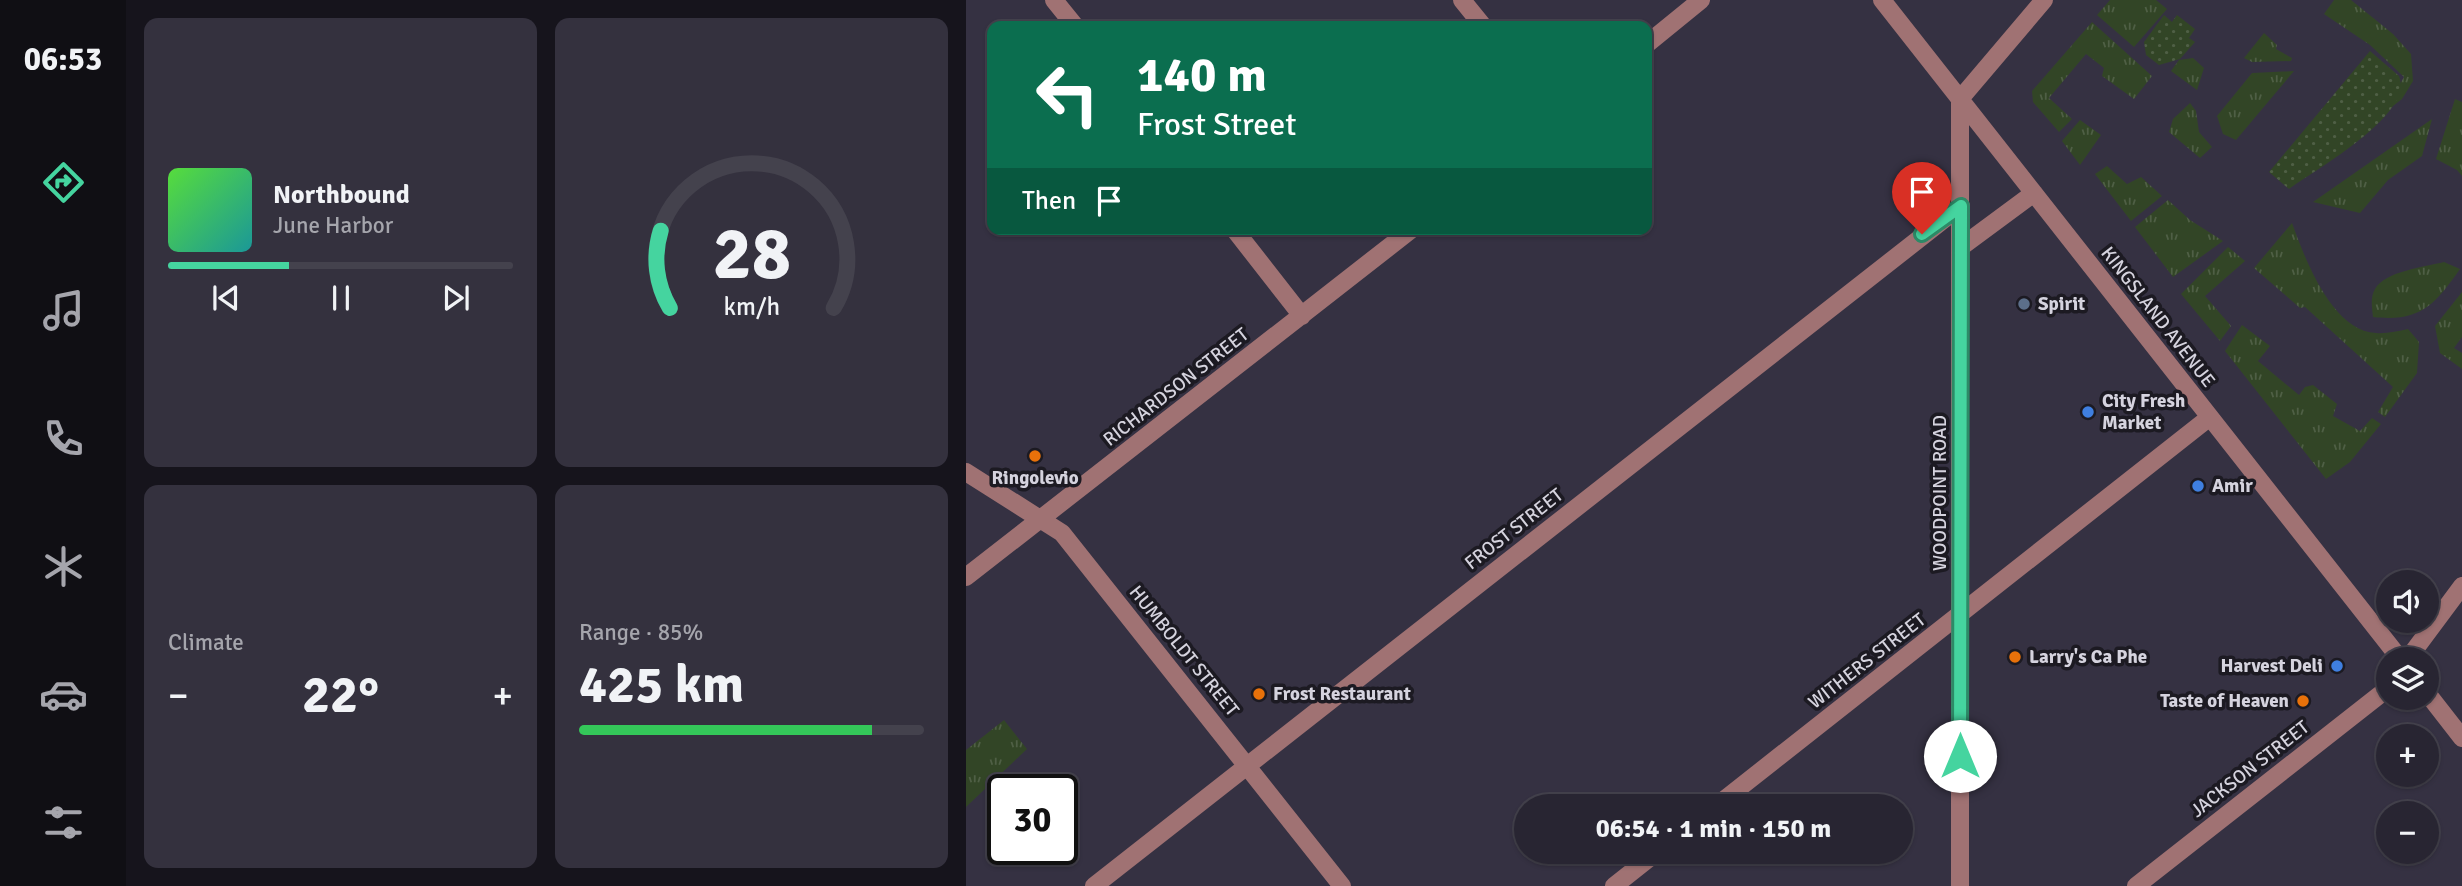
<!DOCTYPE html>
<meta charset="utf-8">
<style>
body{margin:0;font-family:Signika,sans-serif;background:#34313e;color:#f1f3f6;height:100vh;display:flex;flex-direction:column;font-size:26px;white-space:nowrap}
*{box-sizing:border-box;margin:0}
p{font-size:23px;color:#a5a5ac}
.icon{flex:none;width:38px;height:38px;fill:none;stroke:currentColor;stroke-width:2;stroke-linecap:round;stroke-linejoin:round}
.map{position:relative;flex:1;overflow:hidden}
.panel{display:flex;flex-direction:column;gap:18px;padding:18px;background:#16141c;width:840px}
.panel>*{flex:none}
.banner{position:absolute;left:21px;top:21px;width:665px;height:214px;border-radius:14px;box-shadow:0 2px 5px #0004,0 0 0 2px #44424d;background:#0b6e4f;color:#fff;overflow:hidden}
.tools{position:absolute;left:1410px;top:570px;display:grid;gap:14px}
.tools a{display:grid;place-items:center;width:63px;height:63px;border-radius:50%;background:#282532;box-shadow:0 2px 5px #0004,0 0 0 2px #44424d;font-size:35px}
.speed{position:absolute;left:21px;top:774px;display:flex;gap:14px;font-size:35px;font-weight:700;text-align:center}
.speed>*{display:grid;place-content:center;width:91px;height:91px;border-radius:50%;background:#282532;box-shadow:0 2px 5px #0004,0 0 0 2px #44424d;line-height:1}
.speed .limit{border:4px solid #111;border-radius:10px;background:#fff;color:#111}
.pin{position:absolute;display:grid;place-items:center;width:60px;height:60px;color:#fff;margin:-72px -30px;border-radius:50% 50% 50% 0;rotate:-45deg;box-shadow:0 0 7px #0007}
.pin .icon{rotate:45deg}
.me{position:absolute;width:77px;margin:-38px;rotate:0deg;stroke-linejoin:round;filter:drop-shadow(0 0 5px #0008)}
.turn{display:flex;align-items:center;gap:24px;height:147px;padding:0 35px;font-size:32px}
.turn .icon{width:91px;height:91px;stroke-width:2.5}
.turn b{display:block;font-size:49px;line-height:60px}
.then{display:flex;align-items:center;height:66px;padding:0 35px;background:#0003;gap:14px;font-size:26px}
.big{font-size:52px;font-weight:800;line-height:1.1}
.panel .widget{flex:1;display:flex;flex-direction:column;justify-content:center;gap:10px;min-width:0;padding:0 24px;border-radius:14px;background:#34313e}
.panel .dial{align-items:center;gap:0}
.dial svg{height:182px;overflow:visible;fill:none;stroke:#44424d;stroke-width:7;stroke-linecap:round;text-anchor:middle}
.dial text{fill:#f1f3f6;stroke:none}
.song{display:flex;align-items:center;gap:21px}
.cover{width:84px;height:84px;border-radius:10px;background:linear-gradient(135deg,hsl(110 70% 55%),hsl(180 70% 35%))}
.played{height:7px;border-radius:4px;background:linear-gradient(90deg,#45d49f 35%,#44424d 35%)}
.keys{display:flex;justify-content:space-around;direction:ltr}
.heat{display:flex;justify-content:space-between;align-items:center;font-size:38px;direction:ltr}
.charge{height:10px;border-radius:5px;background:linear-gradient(90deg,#34c759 85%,#44424d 0)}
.panel .tiles{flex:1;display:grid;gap:18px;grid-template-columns:repeat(2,1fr)}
.trip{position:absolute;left:548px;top:794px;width:399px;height:70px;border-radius:35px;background:#282532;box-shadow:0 2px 5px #0004,0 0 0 2px #44424d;font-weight:800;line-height:70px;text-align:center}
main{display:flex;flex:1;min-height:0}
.tab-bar{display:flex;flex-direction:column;width:126px;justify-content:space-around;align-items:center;background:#100f14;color:#a5a5ac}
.tab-bar .icon{width:49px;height:49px}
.tab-bar .current{color:#45d49f}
.tab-bar b{font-size:32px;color:#f1f3f6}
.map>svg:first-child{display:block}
</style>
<main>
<nav class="tab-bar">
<b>06:53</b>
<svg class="icon current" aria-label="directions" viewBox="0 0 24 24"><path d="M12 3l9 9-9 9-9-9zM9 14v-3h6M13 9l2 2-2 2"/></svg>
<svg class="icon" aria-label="music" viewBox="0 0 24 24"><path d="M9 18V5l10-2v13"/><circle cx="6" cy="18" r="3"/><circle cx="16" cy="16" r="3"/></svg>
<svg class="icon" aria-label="phone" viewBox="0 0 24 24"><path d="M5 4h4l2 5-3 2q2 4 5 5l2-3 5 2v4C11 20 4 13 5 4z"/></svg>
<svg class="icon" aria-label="climate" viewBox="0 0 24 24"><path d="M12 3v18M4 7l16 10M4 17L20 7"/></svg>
<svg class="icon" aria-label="car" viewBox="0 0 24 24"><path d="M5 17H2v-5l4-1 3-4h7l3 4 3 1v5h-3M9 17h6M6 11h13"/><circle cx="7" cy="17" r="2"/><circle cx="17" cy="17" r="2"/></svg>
<svg class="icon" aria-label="filters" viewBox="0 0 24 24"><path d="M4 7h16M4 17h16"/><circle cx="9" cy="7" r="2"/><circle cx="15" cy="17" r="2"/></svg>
</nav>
<section class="panel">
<div class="tiles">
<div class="widget">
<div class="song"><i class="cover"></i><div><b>Northbound</b><p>June Harbor</p></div></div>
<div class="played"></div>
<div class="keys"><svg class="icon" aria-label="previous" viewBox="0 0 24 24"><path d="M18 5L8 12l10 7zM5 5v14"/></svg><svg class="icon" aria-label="pause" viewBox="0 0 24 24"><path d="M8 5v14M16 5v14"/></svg><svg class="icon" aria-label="next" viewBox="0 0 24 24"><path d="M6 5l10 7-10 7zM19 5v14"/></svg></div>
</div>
<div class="widget dial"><svg viewBox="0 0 100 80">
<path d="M14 69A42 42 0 1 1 86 69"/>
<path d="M14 69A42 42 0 0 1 10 35" stroke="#45d49f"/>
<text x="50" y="56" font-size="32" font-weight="700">28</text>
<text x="50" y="72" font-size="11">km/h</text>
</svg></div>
<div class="widget"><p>Climate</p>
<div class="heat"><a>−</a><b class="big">22°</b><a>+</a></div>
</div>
<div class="widget"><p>Range · 85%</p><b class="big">425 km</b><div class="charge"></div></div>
</div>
</section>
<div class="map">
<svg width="1496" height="886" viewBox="0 0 1496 886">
<defs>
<pattern id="grass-tufts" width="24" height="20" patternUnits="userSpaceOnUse" patternTransform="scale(1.75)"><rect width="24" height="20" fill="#324526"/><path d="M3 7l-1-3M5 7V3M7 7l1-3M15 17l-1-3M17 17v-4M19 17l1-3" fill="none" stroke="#4f5f45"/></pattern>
<pattern id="park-dots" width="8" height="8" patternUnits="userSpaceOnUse" patternTransform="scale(1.75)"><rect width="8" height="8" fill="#324526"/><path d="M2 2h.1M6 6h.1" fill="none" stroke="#4f5f45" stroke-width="1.8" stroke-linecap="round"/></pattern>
</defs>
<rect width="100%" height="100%" fill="#353142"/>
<path fill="url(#grass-tufts)" d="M1144,0H1190L1201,9L1168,47L1131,15Z
M1368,0H1385L1427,34L1445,54L1447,81L1436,99L1390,135L1430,91L1438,77L1404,45L1358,14Z
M1126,22L1186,76L1168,99L1136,76L1138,68L1120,54L1083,98L1106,119L1093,132L1067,102L1066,91Z
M1298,33L1311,45L1310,49L1326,58L1325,61L1286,62L1278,58Z
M1227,58L1238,68L1231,90L1205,71L1213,60Z
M1328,71L1270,140L1257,134L1251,116L1286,73Z
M1489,99L1496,102V176L1491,170L1470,159Z
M1224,103L1230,111L1233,132L1246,147L1234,158L1203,132L1207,119Z
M1466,119L1456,156L1422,180L1394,213L1347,202Z
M1114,120L1135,135L1114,165L1096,141Z
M1141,166L1161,184L1175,177L1196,196L1165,221L1129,174Z
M1202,200L1224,220L1257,241L1207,277L1169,227Z
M1326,223C1339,259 1366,331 1410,333C1420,334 1432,331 1442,329L1453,342L1451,373L1419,417L1412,412L1427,387L1339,307L1334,308L1288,268Z
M1262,247L1279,261L1239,296L1265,326L1254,341L1215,294Z
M1478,262L1494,269C1468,306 1454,322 1407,317C1406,308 1404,297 1409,289C1419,271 1459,267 1478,262Z
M1496,292V337L1488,348L1496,353V369L1474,353L1469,326Z
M1276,325L1304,346L1292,361L1333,395L1339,387L1347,385L1371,404L1367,416L1394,431L1406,418L1415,424L1384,462L1360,479L1259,351Z
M38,720L61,749L0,807V750Z"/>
<path fill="url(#park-dots)" d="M1198,15L1206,22L1211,15L1229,29L1223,38L1229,42L1214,59L1193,65L1180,55L1178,42Z
M1404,51L1433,76C1449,114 1350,169 1323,189L1303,172Z"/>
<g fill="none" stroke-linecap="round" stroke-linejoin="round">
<path stroke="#a07273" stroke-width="18" d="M88,0L109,26
M496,0L517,26
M916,0L1435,660
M681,44L735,0
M994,99L1078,0
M268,229L336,316
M995,247L1068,193
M0,472L96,533L376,886
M0,577L446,229
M1441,660L1496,586
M1461,693L1496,738
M749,807L1244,417
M128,886L995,206
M648,886L691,852
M994,886V99
M1170,886L1416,693L1423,684"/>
</g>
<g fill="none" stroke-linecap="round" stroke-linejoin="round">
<g stroke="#2d8a67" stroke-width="18">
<path id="route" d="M956,234L995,206L994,756"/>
</g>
<use href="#route" stroke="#45d49f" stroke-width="12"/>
</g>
<circle fill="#5c6f8a" stroke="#1c1a22" stroke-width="2.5" cx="1058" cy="304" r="7"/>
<g fill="#3f7fe0" stroke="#1c1a22" stroke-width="2.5">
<circle cx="1122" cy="412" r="7"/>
<circle cx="1232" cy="486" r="7"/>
<circle cx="1371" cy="666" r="7"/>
</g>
<g fill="#e8710a" stroke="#1c1a22" stroke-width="2.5">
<circle cx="69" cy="456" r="7"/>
<circle cx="1049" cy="657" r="7"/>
<circle cx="293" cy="694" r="7"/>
<circle cx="1337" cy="701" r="7"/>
</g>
<g text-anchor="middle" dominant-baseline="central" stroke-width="7" stroke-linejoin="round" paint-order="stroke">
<g font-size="19" font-weight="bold" fill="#d5d3de" stroke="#1c1a22" text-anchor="start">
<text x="1072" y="304">Spirit</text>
<text x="1136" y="401">City Fresh<tspan x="1136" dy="22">Market</tspan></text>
<text x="69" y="478" text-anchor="middle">Ringolevio</text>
<text x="1246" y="486">Amir</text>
<text x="1063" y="657">Larry's Ca Phe</text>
<text x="1357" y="666" text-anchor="end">Harvest Deli</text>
<text x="307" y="694">Frost Restaurant</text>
<text x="1323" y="701" text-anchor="end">Taste of Heaven</text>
</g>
<g font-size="19" fill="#d5d3de" stroke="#1c1a22">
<text transform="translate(1192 317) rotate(52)">KINGSLAND AVENUE</text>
<text transform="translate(210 387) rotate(-38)">RICHARDSON STREET</text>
<text transform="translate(974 493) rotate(-90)">WOODPOINT ROAD</text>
<text transform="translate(548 529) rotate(-38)">FROST STREET</text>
<text transform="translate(218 651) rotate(51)">HUMBOLDT STREET</text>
<text transform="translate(901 661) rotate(-38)">WITHERS STREET</text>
<text transform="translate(1284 769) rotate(-38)">JACKSON STREET</text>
</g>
</g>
</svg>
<div class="tools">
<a><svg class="icon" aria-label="sound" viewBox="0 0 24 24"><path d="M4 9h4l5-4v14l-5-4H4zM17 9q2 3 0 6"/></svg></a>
<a><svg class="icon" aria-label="layers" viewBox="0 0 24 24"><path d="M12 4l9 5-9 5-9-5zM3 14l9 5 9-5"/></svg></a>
<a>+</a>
<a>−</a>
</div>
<div class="speed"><div class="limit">30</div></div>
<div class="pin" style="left:956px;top:234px;background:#d93025"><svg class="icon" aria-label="arrive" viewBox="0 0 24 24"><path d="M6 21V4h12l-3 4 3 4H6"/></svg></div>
<svg class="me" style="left:994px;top:756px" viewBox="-20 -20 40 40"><circle r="19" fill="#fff"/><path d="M0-13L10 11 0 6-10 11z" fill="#45d49f"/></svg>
<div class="trip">06:54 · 1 min · 150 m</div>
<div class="banner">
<div class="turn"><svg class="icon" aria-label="left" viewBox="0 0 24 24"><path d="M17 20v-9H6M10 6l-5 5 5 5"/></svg><div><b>140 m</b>Frost Street</div></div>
<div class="then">Then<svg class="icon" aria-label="arrive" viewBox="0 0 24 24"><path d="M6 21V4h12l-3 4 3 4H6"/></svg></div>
</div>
</div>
</main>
